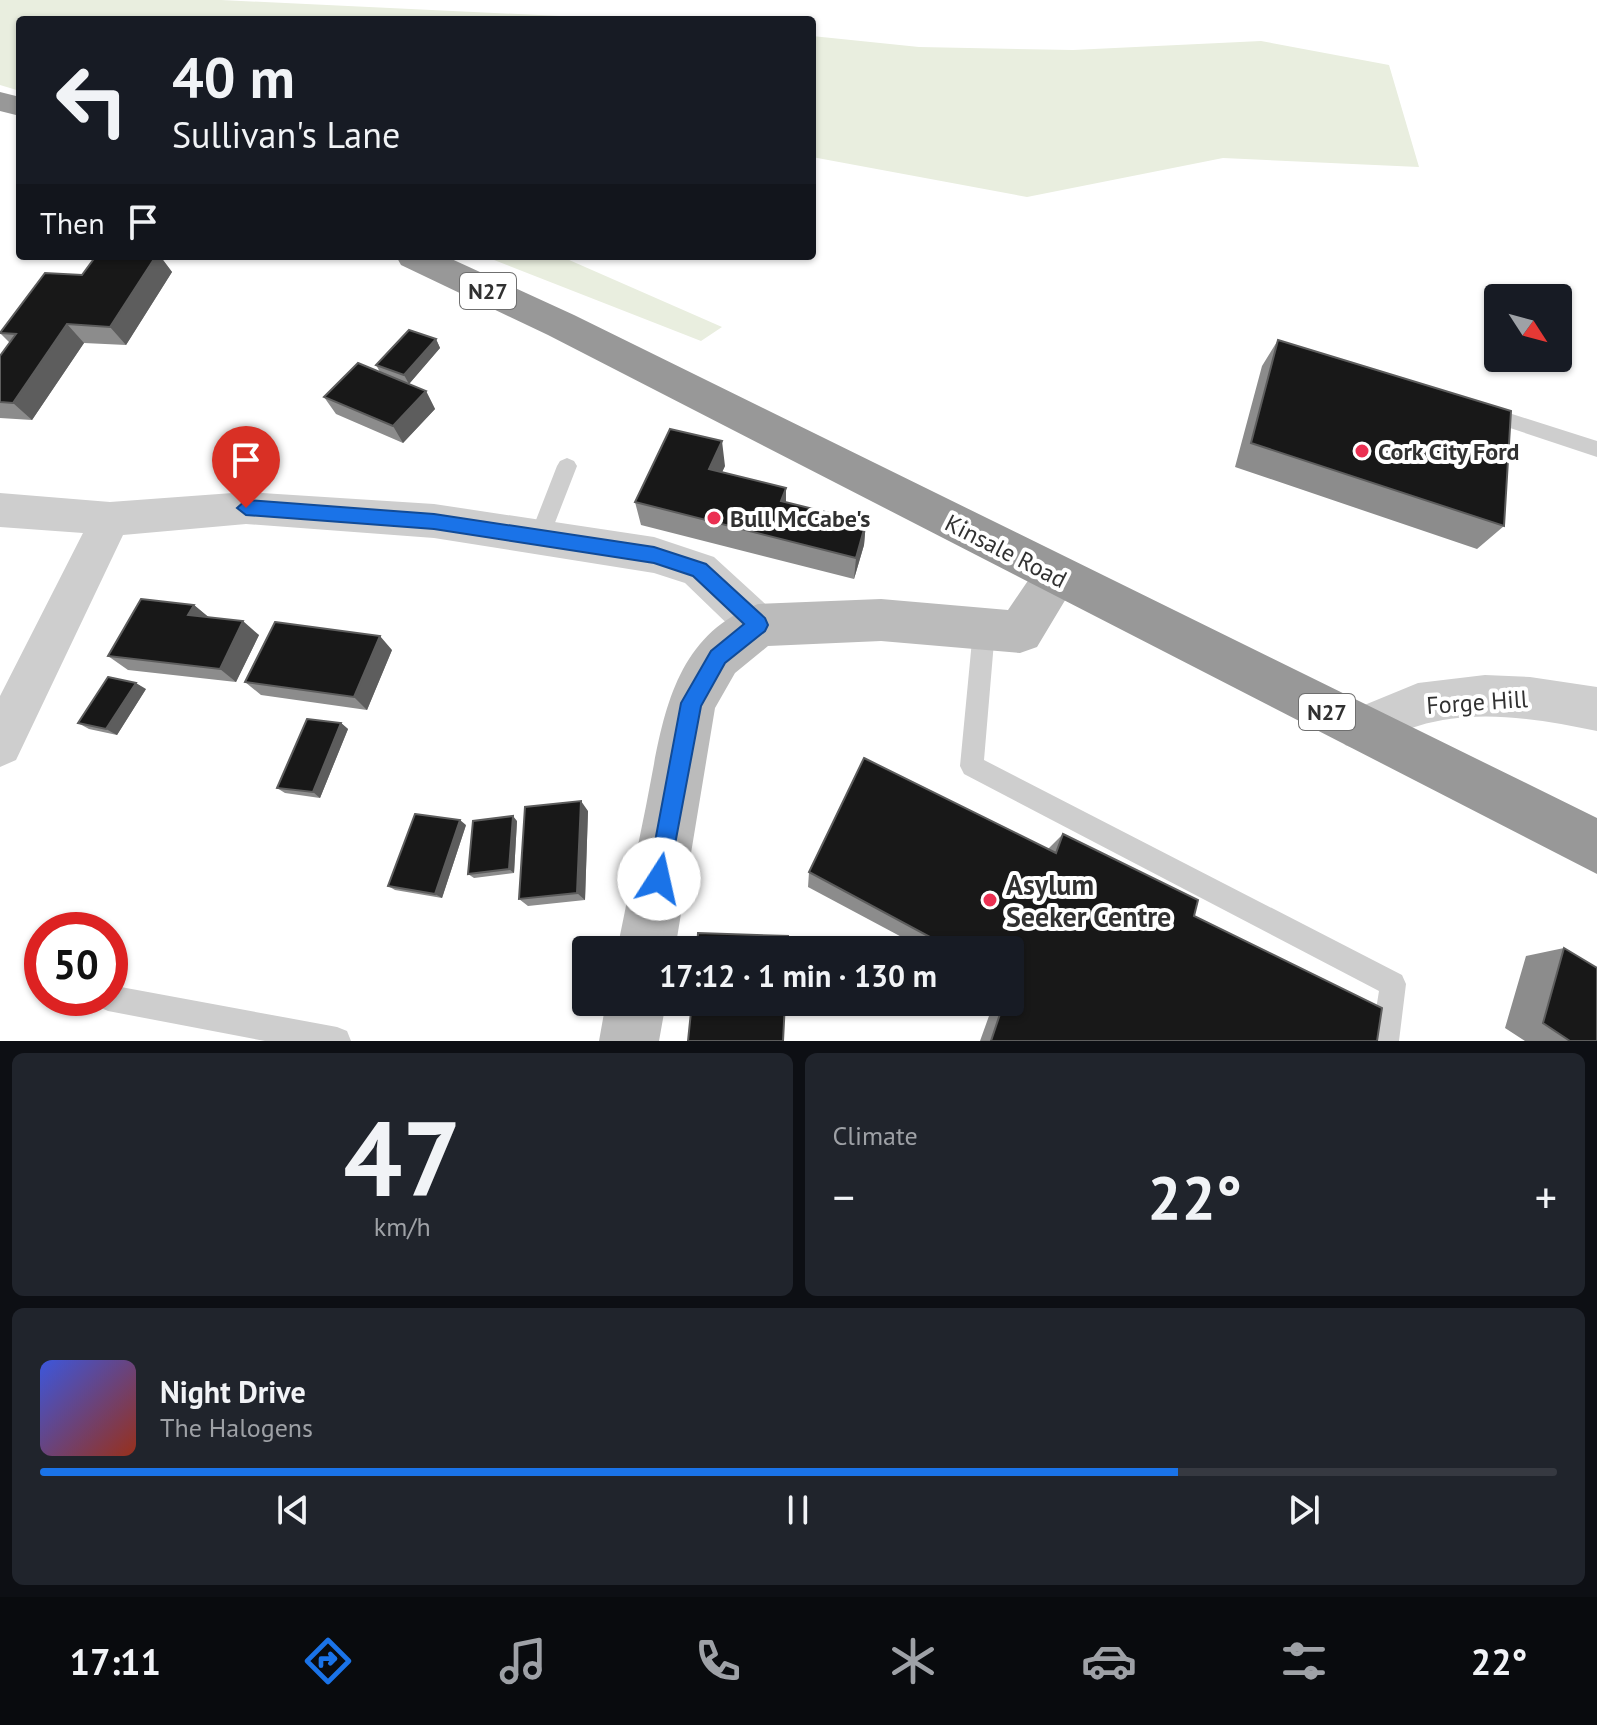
<!DOCTYPE html>
<meta charset="utf-8">
<style>
body{margin:0;font-family:"PT Sans",sans-serif;background:#20242c;color:#f1f3f6;height:100vh;display:flex;flex-direction:column;font-size:30px;white-space:nowrap}
*{box-sizing:border-box;margin:0}
p{font-size:26px;color:#9ea1a6}
.icon{flex:none;width:44px;height:44px;fill:none;stroke:currentColor;stroke-width:2;stroke-linecap:round;stroke-linejoin:round}
.map{position:relative;height:1041px;overflow:hidden}
.panel{display:flex;flex-direction:column;gap:12px;padding:12px;background:#0d0f14;flex:1}
.panel>*{flex:none}
.banner{position:absolute;left:16px;top:16px;width:800px;height:244px;border-radius:8px;box-shadow:0 2px 6px #0004;background:#171b24;color:#f1f3f6;overflow:hidden}
.needle{width:52px;rotate:126deg}
.fabs{position:absolute;left:1484px;top:284px;display:grid;gap:16px}
.fabs a{display:grid;place-items:center;width:88px;height:88px;border-radius:8px;background:#171b24;box-shadow:0 2px 6px #0004;font-size:40px}
.speed{position:absolute;left:24px;top:912px;display:flex;gap:16px;font-size:40px;font-weight:700;text-align:center}
.speed>*{display:grid;place-content:center;width:104px;height:104px;border-radius:50%;background:#171b24;box-shadow:0 2px 6px #0004;line-height:1}
.speed .limit{border:12px solid #d22;background:#fff;color:#111}
.pin{position:absolute;display:grid;place-items:center;width:68px;height:68px;color:#fff;margin:-82px -34px;border-radius:50% 50% 50% 0;rotate:-45deg;box-shadow:0 0 8px #0007}
.pin .icon{rotate:45deg}
.me{position:absolute;width:88px;margin:-44px;rotate:10deg;stroke-linejoin:round;filter:drop-shadow(0 0 6px #0008)}
.turn{display:flex;align-items:center;gap:28px;height:168px;padding:0 24px;font-size:36px}
.turn .icon{width:104px;height:104px;stroke-width:2.5}
.turn b{display:block;font-size:56px;line-height:68px}
.then{display:flex;align-items:center;height:76px;padding:0 24px;background:#0003;gap:16px;font-size:30px}
.big{font-size:60px;font-weight:700;line-height:1.1}
.panel .widget{flex:1;display:flex;flex-direction:column;justify-content:center;gap:12px;min-width:0;padding:0 28px;border-radius:12px;background:#20242c}
.panel .dial{align-items:center;gap:0}
.dial b{font-size:104px;line-height:1}
.song{display:flex;align-items:center;gap:24px}
.cover{width:96px;height:96px;border-radius:12px;background:linear-gradient(135deg,hsl(230 70% 55%),hsl(10 70% 35%))}
.played{height:8px;border-radius:4px;background:linear-gradient(90deg,#1a73e8 75%,#363941 75%)}
.keys{display:flex;justify-content:space-around;direction:ltr}
.heat{display:flex;justify-content:space-between;align-items:center;font-size:44px;direction:ltr}
.panel .tiles{flex:1;display:grid;gap:12px;grid-template-columns:1fr 1fr}
.widget:last-child{grid-column:span 2}
.trip{position:absolute;left:572px;top:936px;width:452px;height:80px;border-radius:8px;background:#171b24;box-shadow:0 2px 6px #0004;font-weight:700;line-height:80px;text-align:center}
.menu{display:flex;height:128px;justify-content:space-around;align-items:center;background:#090b0e;color:#9ea1a6}
.menu .icon{width:56px;height:56px}
.menu .on{color:#1a73e8}
.menu b{font-size:36px;color:#f1f3f6}
.map>svg:first-child{display:block}
</style>
<div class="map">
<svg width="1597" height="1041" viewBox="0 0 1597 1041">
<rect width="100%" height="100%" fill="#fff"/>
<path fill="#e9eedf" d="M0,0H221L643,20H20V91L0,85Z
M812,36L919,47L1073,50L1261,41L1389,65L1419,167L1223,158L1027,197L812,157Z
M484,256H560L722,327L701,341Z"/>
<g fill="none" stroke-linecap="round" stroke-linejoin="round">
<path fill="#cecece" fill-rule="evenodd" d="M1487,406L1597,441V457L1480,418L1478,413Z
M567,458L574,461L577,466L549,538L546,544L539,547L532,544L529,538L557,466L560,461Z
M984,620L992,623L995,630L984,760L1402,975L1406,984L1399,1041H1371L1379,991L964,774L960,766L973,630L976,623Z
M110,985L337,1027L347,1031L351,1041H265L108,1011L99,1007L95,998H110Z"/>
<path fill="#cecece" fill-rule="evenodd" d="M246,492L434,504L654,537L714,557L773,611L779,625L773,639L758,644L743,639L685,583L654,573L434,538L246,524L123,535L16,760L0,767V696L83,533L0,527V493L110,502Z
M1485,675L1530,677L1597,687V731C1540,719 1475,708 1418,726C1398,731 1380,744 1361,751L1345,745L1338,729L1345,713L1418,683Z"/>
<path fill="#bbb" fill-rule="evenodd" d="M1056,557L1072,563L1079,577L1037,647L1020,653L881,641L768,646L735,673L715,708L675,950H617C627,902 636,854 646,806C662,726 669,637 758,604L881,599L1008,610L1040,563Z
M606,1002H666L659,1041H599Z"/>
<path fill="#989898" fill-rule="evenodd" d="M0,92L20,97V116L0,111Z
M396,256H445L574,315L1597,818V874L548,335L401,265Z"/>
</g>
<path fill="#8c8c8c" d="M96,256H160L172,272L126,345L84,343L32,420L0,418V356L10,343L0,333L82,275Z
M436,339L440,348L409,384L426,391L435,409L403,443L336,414L324,397L380,372L376,365Z
M1278,340L1504,526L1477,549L1235,467L1262,366Z
M725,466L722,472L786,488V503L866,522L864,545L854,579L641,525L635,502Z
M194,605L209,618L259,635L236,682L128,670L108,656Z
M392,650L367,710L261,695L245,682Z
M146,689L117,735L89,729L78,723Z
M341,723L348,729L320,798L285,793L277,788Z
M588,811L585,900L528,906L519,899Z
M517,821L514,873L474,878L468,874Z
M466,825L442,898L395,890L388,886Z
M1063,834L1194,916L1377,1041H980L994,1002H1010V950H926L808,887L809,872L1048,849Z
M1564,948L1597,1041H1525L1505,1028L1526,956Z"/>
<path fill="#5d5d5d" d="M156,256H160L172,272L126,345L110,327Z
M67,324L84,343L32,420L13,403Z
M436,339L440,348L409,384L404,375Z
M426,391L435,409L403,443L393,426Z
M722,441L725,466L712,493L709,469Z
M786,488V511L781,501Z
M866,522L864,545L854,579L856,558Z
M194,605L211,619L188,615Z
M243,621L259,635L236,682L220,669Z
M380,636L392,650L367,710L354,697Z
M136,683L146,689L117,735L106,729Z
M341,723L348,729L320,798L313,792Z
M581,801L588,811L585,900L577,893Z
M513,816L517,821L514,873L509,869Z
M460,820L466,825L442,898L435,894Z"/>
<path fill="#181818" stroke="#5d5d5d" stroke-width="2" d="M96,256H156L110,327L67,324L13,403L0,402V356L16,334L0,333L45,273L82,275Z
M409,330L436,339L404,375L376,365Z
M1278,340L1511,411L1504,526L1251,443Z
M358,363L426,391L393,426L324,397Z
M670,429L722,441L709,469L786,488L781,501L866,522L856,558L635,502Z
M141,599L194,605L188,615L243,621L220,669L108,656Z
M275,622L380,636L354,697L245,682Z
M108,677L136,683L106,729L78,723Z
M307,719L341,723L313,792L277,788Z
M864,758L1056,853L1063,834L1198,900L1194,916L1382,1008L1377,1041H991L1004,1002H1010V985L1011,981L1010,980V950H954L809,872Z
M581,801L577,893L519,899L525,807Z
M415,814L460,820L435,894L388,886Z
M513,816L509,869L468,874L473,821Z
M698,933L788,936L787,950H697Z
M1564,948L1597,968V1041H1570L1543,1023Z
M692,1002H785L783,1041H688Z"/>
<path fill="#1a73e8" stroke="#114b97" stroke-width="2" d="M246,500L434,514L654,547L706,564L765,618L768,625L765,631L725,663L701,706L667,887L659,891L651,887L648,879L681,703L711,651L744,624L693,576L654,563L434,529L246,515L237,508Z"/>
<g fill="#eb3052" stroke="#fff" stroke-width="3">
<circle cx="1362" cy="451" r="8"/>
<circle cx="714" cy="518" r="8"/>
<circle cx="990" cy="900" r="8"/>
</g>
<g text-anchor="middle" dominant-baseline="central" stroke-width="8" stroke-linejoin="round" paint-order="stroke">
<g fill="#fff" stroke="#6f6f6f" stroke-width="2">
<rect x="460" y="273" width="56" height="36" rx="6"/>
<rect x="1299" y="694" width="56" height="36" rx="6"/>
</g>
<g font-size="22" font-weight="bold" fill="#313131">
<text x="488" y="291">N27</text>
<text x="1327" y="712">N27</text>
</g>
<g font-size="24" font-weight="bold" fill="#313131" stroke="#fff" text-anchor="start">
<text x="1378" y="451">Cork City Ford</text>
<text x="730" y="518">Bull McCabe's</text>
</g>
<g font-size="24" fill="#313131" stroke="#fff">
<text transform="translate(1006 551) rotate(27)">Kinsale Road</text>
<text transform="translate(1477 702) rotate(-4)">Forge Hill</text>
</g>
<g font-size="28" font-weight="bold" fill="#313131" stroke="#fff" text-anchor="start">
<text x="1006" y="884">Asylum<tspan x="1006" dy="32">Seeker Centre</tspan></text>
</g>
</g>
</svg>
<div class="fabs">
<a><svg class="needle" viewBox="-14 -14 28 28"><path d="M0-13l5 13h-10z" fill="#e53935"/><path d="M0 13l5-13h-10z" fill="#9ea1a6"/></svg></a>
</div>
<div class="speed"><div class="limit">50</div></div>
<div class="pin" style="left:246px;top:508px;background:#d93025"><svg class="icon" aria-label="arrive" viewBox="0 0 24 24"><path d="M6 21V4h12l-3 4 3 4H6"/></svg></div>
<svg class="me" style="left:659px;top:879px" viewBox="-20 -20 40 40"><circle r="19" fill="#fff"/><path d="M0-13L10 11 0 6-10 11z" fill="#1a73e8"/></svg>
<div class="trip">17:12 · 1 min · 130 m</div>
<div class="banner">
<div class="turn"><svg class="icon" aria-label="left" viewBox="0 0 24 24"><path d="M17 20v-9H6M10 6l-5 5 5 5"/></svg><div><b>40 m</b>Sullivan's Lane</div></div>
<div class="then">Then<svg class="icon" aria-label="arrive" viewBox="0 0 24 24"><path d="M6 21V4h12l-3 4 3 4H6"/></svg></div>
</div>
</div>
<section class="panel">
<div class="tiles">
<div class="widget dial"><b>47</b><p>km/h</p></div>
<div class="widget"><p>Climate</p>
<div class="heat"><a>−</a><b class="big">22°</b><a>+</a></div>
</div>
<div class="widget">
<div class="song"><i class="cover"></i><div><b>Night Drive</b><p>The Halogens</p></div></div>
<div class="played"></div>
<div class="keys"><svg class="icon" aria-label="previous" viewBox="0 0 24 24"><path d="M18 5L8 12l10 7zM5 5v14"/></svg><svg class="icon" aria-label="pause" viewBox="0 0 24 24"><path d="M8 5v14M16 5v14"/></svg><svg class="icon" aria-label="next" viewBox="0 0 24 24"><path d="M6 5l10 7-10 7zM19 5v14"/></svg></div>
</div>
</div>
</section>
<nav class="menu">
<b>17:11</b>
<svg class="icon on" aria-label="directions" viewBox="0 0 24 24"><path d="M12 3l9 9-9 9-9-9zM9 14v-3h6M13 9l2 2-2 2"/></svg>
<svg class="icon" aria-label="music" viewBox="0 0 24 24"><path d="M9 18V5l10-2v13"/><circle cx="6" cy="18" r="3"/><circle cx="16" cy="16" r="3"/></svg>
<svg class="icon" aria-label="phone" viewBox="0 0 24 24"><path d="M5 4h4l2 5-3 2q2 4 5 5l2-3 5 2v4C11 20 4 13 5 4z"/></svg>
<svg class="icon" aria-label="climate" viewBox="0 0 24 24"><path d="M12 3v18M4 7l16 10M4 17L20 7"/></svg>
<svg class="icon" aria-label="car" viewBox="0 0 24 24"><path d="M5 17H2v-5l4-1 3-4h7l3 4 3 1v5h-3M9 17h6M6 11h13"/><circle cx="7" cy="17" r="2"/><circle cx="17" cy="17" r="2"/></svg>
<svg class="icon" aria-label="filters" viewBox="0 0 24 24"><path d="M4 7h16M4 17h16"/><circle cx="9" cy="7" r="2"/><circle cx="15" cy="17" r="2"/></svg>
<b>22°</b>
</nav>
